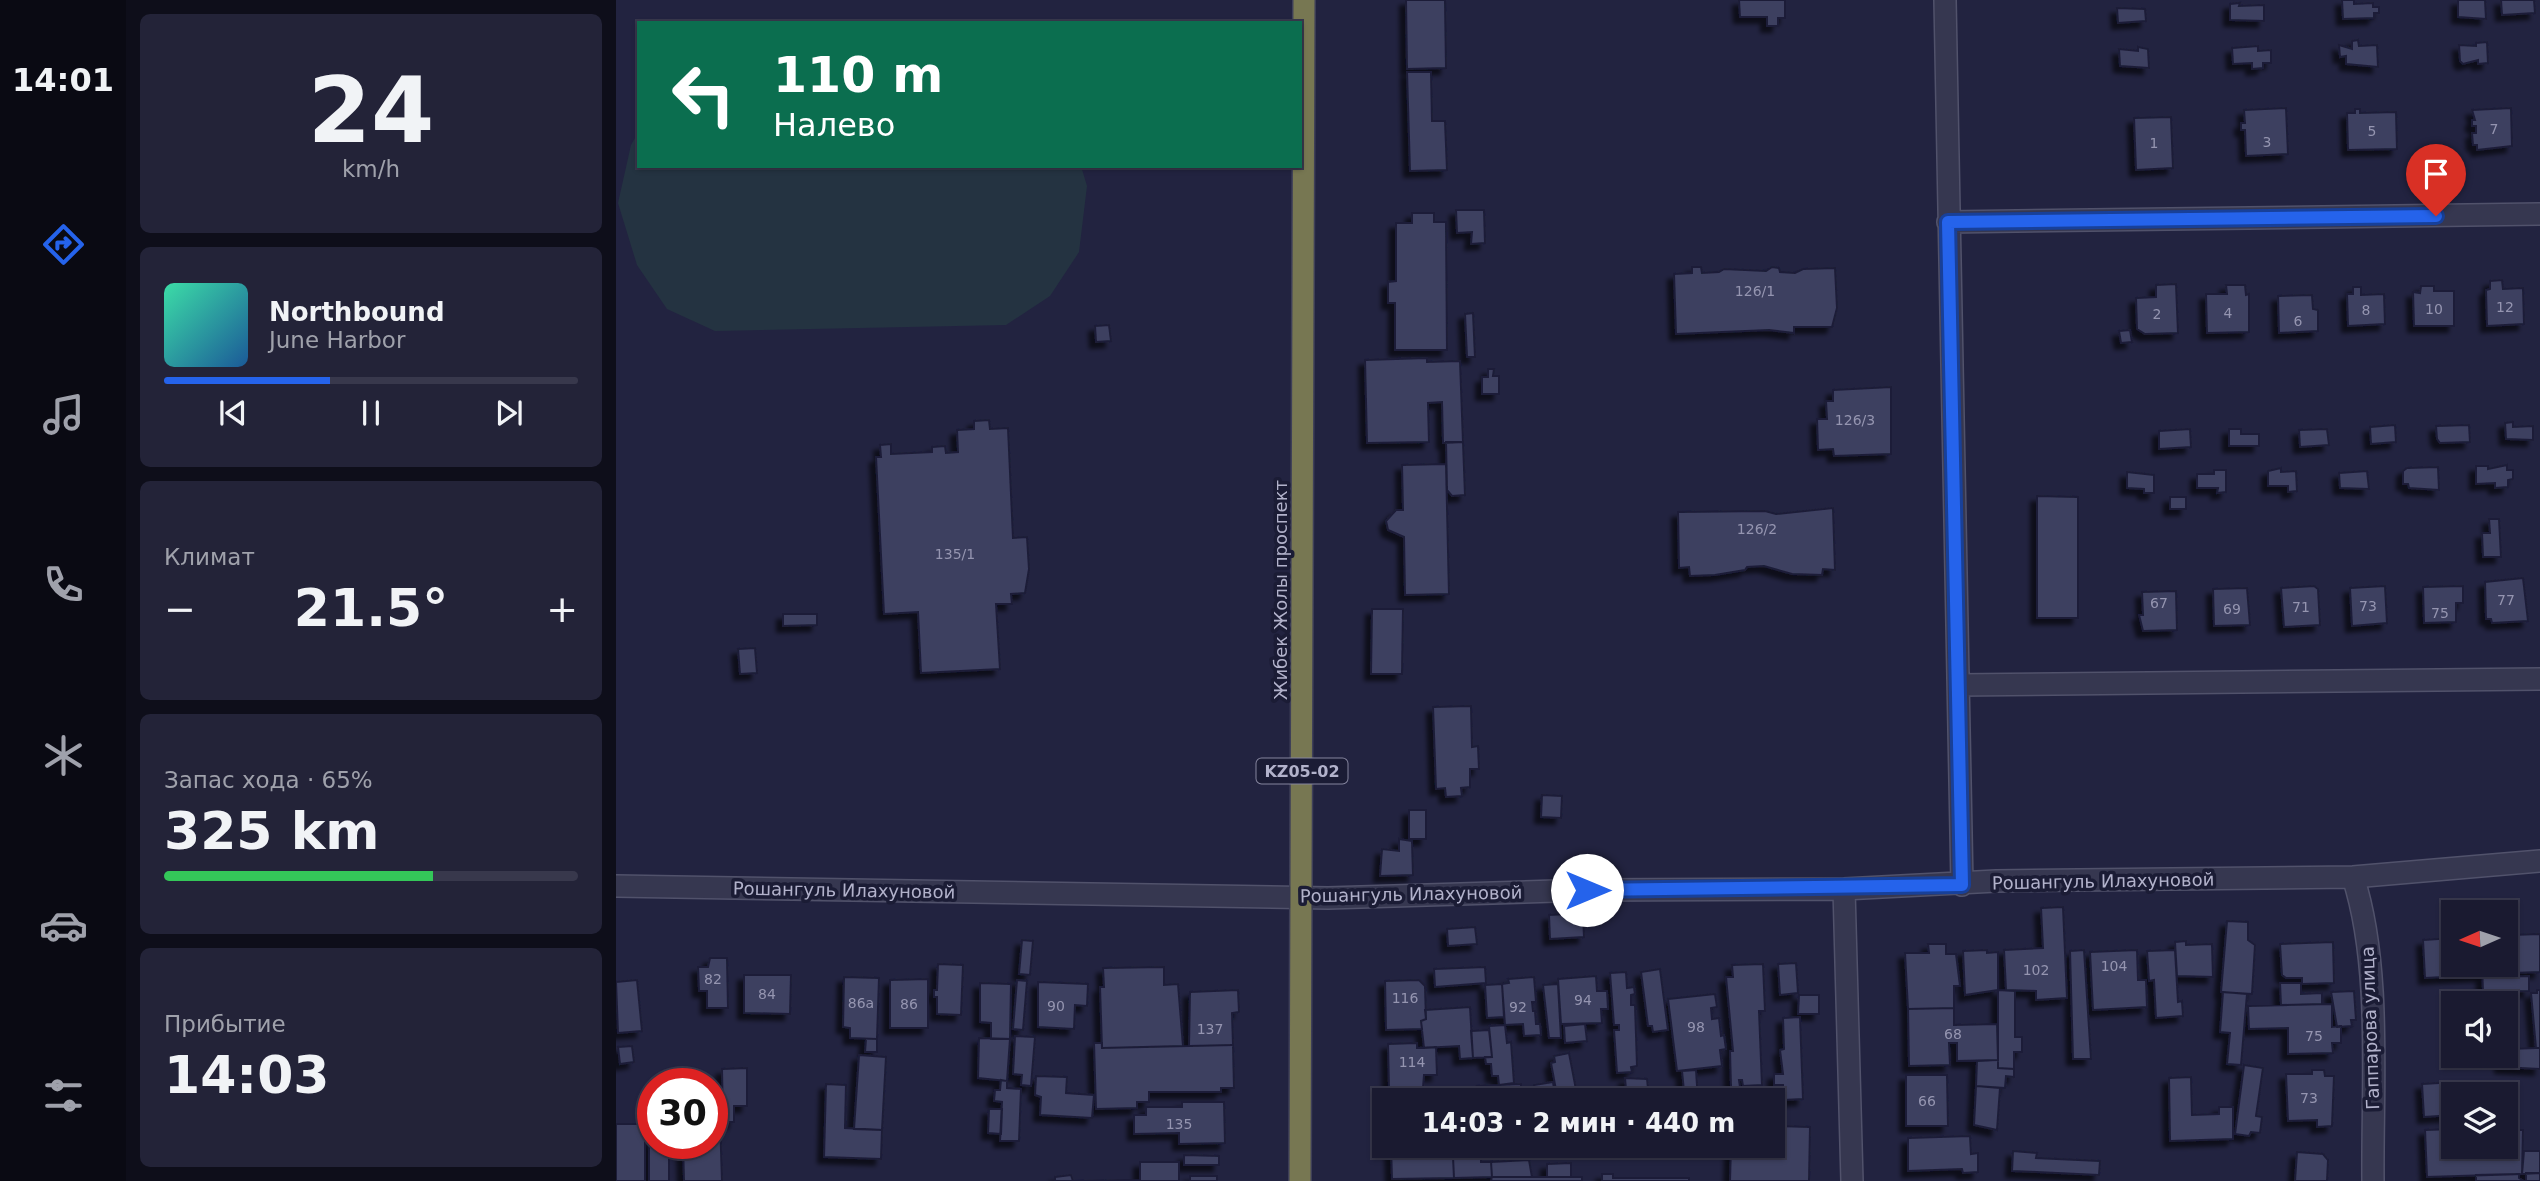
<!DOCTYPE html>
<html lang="ru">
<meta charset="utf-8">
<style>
body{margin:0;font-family:"DejaVu Sans",sans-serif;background:#232338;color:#f1f3f6;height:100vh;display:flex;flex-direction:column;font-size:26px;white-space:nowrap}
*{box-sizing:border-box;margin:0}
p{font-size:23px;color:#9fa1ab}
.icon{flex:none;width:38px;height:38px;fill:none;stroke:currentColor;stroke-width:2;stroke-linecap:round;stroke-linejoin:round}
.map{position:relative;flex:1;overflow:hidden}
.panel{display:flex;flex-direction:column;gap:14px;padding:14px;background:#0e0e1a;width:490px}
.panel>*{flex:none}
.banner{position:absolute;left:21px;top:21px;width:665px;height:147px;border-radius:0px;box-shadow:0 2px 5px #0004,0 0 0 2px #38384c;background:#0b6e4f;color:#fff;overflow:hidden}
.needle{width:46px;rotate:267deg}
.fabs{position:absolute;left:1825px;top:900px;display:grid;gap:14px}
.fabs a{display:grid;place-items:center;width:77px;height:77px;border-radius:0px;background:#1a1a30;box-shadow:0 2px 5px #0004,0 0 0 2px #38384c;font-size:35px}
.speed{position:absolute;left:21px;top:1068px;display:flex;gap:14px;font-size:35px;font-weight:700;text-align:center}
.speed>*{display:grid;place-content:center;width:91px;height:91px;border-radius:50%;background:#1a1a30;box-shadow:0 2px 5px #0004,0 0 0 2px #38384c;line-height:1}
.speed .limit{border:10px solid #d22;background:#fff;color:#111}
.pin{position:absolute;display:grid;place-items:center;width:60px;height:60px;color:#fff;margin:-72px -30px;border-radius:50% 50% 50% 0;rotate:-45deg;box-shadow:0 0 7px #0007}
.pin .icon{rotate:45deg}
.me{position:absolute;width:77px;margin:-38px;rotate:90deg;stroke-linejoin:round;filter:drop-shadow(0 0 5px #0008)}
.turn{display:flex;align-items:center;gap:24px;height:147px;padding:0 21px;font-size:32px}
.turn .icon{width:91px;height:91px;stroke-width:2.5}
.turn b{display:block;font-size:49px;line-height:60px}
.big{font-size:52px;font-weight:800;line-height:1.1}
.panel .widget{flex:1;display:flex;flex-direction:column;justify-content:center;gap:10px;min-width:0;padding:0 24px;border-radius:10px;background:#232338}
.panel .dial{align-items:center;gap:0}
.dial b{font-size:91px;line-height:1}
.song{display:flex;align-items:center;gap:21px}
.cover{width:84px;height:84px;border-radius:10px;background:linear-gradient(135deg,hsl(160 70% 55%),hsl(210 70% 35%))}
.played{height:7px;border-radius:4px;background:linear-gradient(90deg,#2563eb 40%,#38384c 40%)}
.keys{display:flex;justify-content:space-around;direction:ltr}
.heat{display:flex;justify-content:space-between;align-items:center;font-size:38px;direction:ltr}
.charge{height:10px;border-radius:5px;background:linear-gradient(90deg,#34c759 65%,#38384c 0)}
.trip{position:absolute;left:756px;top:1088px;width:413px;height:70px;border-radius:0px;background:#1a1a30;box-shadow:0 2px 5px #0004,0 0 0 2px #38384c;font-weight:800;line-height:70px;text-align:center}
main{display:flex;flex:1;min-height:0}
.menu{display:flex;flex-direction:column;width:126px;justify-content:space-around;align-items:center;background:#0a0a13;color:#9fa1ab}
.menu .icon{width:49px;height:49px}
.menu .selected{color:#2563eb}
.menu b{font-size:32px;color:#f1f3f6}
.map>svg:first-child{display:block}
</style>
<main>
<nav class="menu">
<b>14:01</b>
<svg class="icon selected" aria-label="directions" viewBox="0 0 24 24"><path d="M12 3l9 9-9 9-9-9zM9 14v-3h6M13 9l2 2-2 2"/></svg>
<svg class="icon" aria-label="music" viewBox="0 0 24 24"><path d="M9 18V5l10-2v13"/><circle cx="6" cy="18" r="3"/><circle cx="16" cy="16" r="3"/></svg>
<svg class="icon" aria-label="phone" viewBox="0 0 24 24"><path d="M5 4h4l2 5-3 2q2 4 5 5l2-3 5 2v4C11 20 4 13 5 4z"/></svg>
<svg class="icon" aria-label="climate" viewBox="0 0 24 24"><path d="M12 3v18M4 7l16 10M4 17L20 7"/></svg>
<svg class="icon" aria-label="car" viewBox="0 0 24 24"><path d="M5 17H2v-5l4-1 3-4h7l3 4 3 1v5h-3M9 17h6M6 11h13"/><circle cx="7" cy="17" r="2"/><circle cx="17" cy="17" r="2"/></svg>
<svg class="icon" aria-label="filters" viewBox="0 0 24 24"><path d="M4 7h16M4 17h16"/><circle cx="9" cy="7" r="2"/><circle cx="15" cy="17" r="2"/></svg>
</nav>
<section class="panel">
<div class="widget dial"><b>24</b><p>km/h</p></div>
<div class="widget">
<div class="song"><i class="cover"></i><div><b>Northbound</b><p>June Harbor</p></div></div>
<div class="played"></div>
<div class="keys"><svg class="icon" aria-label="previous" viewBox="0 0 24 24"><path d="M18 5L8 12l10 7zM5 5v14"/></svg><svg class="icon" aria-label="pause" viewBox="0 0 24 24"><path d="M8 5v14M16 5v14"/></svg><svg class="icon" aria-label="next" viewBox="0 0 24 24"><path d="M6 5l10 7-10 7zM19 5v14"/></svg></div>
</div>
<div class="widget"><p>Климат</p>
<div class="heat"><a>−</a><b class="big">21.5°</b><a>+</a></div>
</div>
<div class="widget"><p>Запас хода · 65%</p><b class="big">325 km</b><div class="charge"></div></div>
<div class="widget"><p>Прибытие</p><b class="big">14:03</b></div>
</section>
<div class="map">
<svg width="1924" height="1181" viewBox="0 0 1924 1181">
<defs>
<filter id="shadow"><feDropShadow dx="-6" dy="6" stdDeviation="2" flood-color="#0009"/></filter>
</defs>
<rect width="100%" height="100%" fill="#222340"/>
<path fill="#243341" d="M23,131V166H465L471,186L463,252L434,296L390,325L99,331L51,309L21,265L2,203L15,145Z"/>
<path fill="#3d3f61" stroke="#1d1e37" stroke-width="2" filter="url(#shadow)" d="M790,0H829L830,68L791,69Z
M1123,0H1169V18H1162V26H1151V17H1124Z
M1726,0H1738V4L1757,3V7H1763V13H1758V18L1727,19Z
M1842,0H1869L1870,19L1842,17Z
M1885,0H1918L1919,13L1886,15Z
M1624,3L1623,6L1648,5V21L1614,20V4Z
M1501,8L1529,9L1530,21L1502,23Z
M1742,40L1743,46L1761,45L1762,67L1730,64V56L1724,57L1723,45L1736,49V41Z
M1871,42L1872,63L1862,64V60L1847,64L1844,61L1843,45L1860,46V43Z
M1642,46V51L1655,50V63H1647V68L1636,69V63L1617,64L1616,48Z
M1522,47L1532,49L1533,68L1504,66L1503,49L1522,51Z
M791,72H815L816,121H829L831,170L794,171Z
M1670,108L1672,154L1630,156L1629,130H1625V123H1629L1628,110Z
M1895,108L1896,146L1861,150V145H1857L1856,133H1860V126H1856V120H1859L1856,110Z
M1739,109H1744V113L1780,112L1781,149L1732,150L1731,113H1739Z
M1555,117L1557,168L1520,170L1518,118Z
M840,210H868L869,243L855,244L856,232L841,233Z
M796,213H818V222H830L831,350H779V303H772V282L780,281V223H796Z
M1076,267H1085L1086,273L1103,272L1108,269L1150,271L1156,267L1163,268L1164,272L1179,273L1187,269L1219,268L1221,308L1216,327H1178V333L1153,330L1060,334L1058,274L1076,273Z
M1886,280L1887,289L1907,288L1908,324L1871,326L1870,290L1874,289V281Z
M1560,284L1562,333L1529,334L1521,329L1520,298L1540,297V285Z
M1610,285H1629L1630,295L1633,294V332L1591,333L1590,294H1611Z
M1805,286H1818V291H1838V326H1798L1797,292L1804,293Z
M1737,287H1745V295L1768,294L1769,324L1732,326L1731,294H1737Z
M1696,295L1697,309L1702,310V331L1663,333L1662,296Z
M857,313L859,357H851L849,314Z
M493,325L495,341L480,342L479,326Z
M1514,330L1516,342L1505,343L1503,331Z
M811,358V362L844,361L847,442L827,443L826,402L812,403L813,442L751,443L749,360Z
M872,369H878L877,376H883V394H866V377H872Z
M1275,387V454L1218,456L1217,449L1202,450L1201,419H1211L1210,401H1217V390Z
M373,420L374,429L392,428L397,538L411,537L413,569L409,593L395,594L396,604H380L384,669L305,673L302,612L268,614L260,457H265L264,445L275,444V454L316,452V447L329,446L330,453L342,452L341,430L358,429V421Z
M1897,422V427L1917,426V440L1890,439L1889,423Z
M1779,425L1780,442L1755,444L1754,427Z
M1853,425L1854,442L1824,443L1821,439L1820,426Z
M1574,429L1575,447L1543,449V431Z
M1613,429H1625V434H1643V446H1613Z
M1711,429L1713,445L1684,447L1683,430Z
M830,442H847L849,495L836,496L831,490Z
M830,464L833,594L789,595L788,537L772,530L770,521L780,510H787L786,465Z
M1891,465V470H1897V479L1892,480V487L1879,488V483L1860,484V466H1872V469Z
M1822,467L1823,490L1793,488L1792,484H1787V471L1791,468Z
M1665,468V472L1680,471L1681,491L1672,492V486H1652V471Z
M1598,470H1610V492L1601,493L1602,488H1581V474H1598Z
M1751,471L1753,489L1724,488L1723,473Z
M1511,472L1538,475V493H1528V489L1511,488Z
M1421,496L1462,497V618H1421Z
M1554,497H1570V509H1554Z
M1217,508L1219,570L1207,569L1206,575L1176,574L1148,566L1131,567L1129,570L1099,575L1074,576L1073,567L1063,568L1062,512L1149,511L1160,514Z
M1873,519H1883L1885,557H1867L1866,533H1874Z
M1907,578L1912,621L1876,623L1875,619H1870L1869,582Z
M1698,586L1702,589L1704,625L1668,627L1665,588Z
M1769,586L1771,623L1736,626L1734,588Z
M1847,586V603H1840V622L1808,623L1807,587Z
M1631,588L1634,625L1598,626L1597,589Z
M1560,591L1561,630L1527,631L1523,615H1527L1526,592Z
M756,609H787L786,674H755Z
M167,614H201V625L167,626Z
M139,648L141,673L124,674L122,649Z
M855,706L856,747L862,746L863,769H854V787L845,788L846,796L830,797L829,788L820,789L817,707Z
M926,795L946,796L945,818L925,817Z
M793,810H810V839H793Z
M783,839L796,841L797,875L764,876L766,849L783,851Z
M1447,907L1451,998L1420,1000V991L1390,990L1388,950L1427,948L1425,908Z
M967,913L968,937L934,939L933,915Z
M1611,921L1632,922V940L1639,945L1636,994L1605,992Z
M859,927L861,944L832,946L831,929Z
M1924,934V972L1896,973L1895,935Z
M1838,938V964H1866V975L1809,978L1807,940Z
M406,940L417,941L414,975L403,974Z
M1570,941V945L1596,944L1597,977L1561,976L1559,942Z
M1717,942L1718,983L1686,984V978H1670L1666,975L1664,944Z
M1312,944H1330V954H1340L1344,986H1338V1008L1292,1009L1289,953H1313Z
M1371,950V953L1382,952V990L1349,995L1347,951Z
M1468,950L1475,1059H1457L1454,951Z
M1521,950L1522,980H1530L1531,1007L1477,1010L1474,952Z
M1559,950L1562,1002L1566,1001L1567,1016L1540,1018L1538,980L1533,981L1531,951Z
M94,958H111L112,1008H91V991H83L82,967H92Z
M1180,963L1182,993L1164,995L1162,964Z
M322,964L347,965L345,1015L321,1014V997H318V990H321Z
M1147,964L1149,1011H1143L1146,1085L1127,1086L1126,1080H1123L1124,1087H1115L1114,1051H1117L1110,977H1117L1116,965Z
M1866,964H1885V977L1913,976V991L1867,992Z
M548,967V985L562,984L567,1046L486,1048L484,987H488L487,968Z
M869,967L870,983L819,987L818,969Z
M1044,969L1052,1030L1037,1032L1036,1026H1032L1025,972Z
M1010,972L1011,988L1018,987L1019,994L1015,995V1005H1019L1021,1066L1015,1067L1016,1072L1001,1073L998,1030H1003V1025H998L994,973Z
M128,975H175L174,1014L128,1013Z
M980,976L981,991H991L992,1009H985L986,1023L945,1024L942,979Z
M228,977L263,978L261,1039L234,1038V1028L227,1027Z
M918,977L920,1002H916L917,1011H919L920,1024H924L925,1035L908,1036L907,1024L889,1025L886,984L893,983L892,979Z
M312,979V1028H274V980Z
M21,980L26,1031L2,1033L0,982Z
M401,980L411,981L407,1030L397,1029Z
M803,980L809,986L810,1019L805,1021L806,1029L770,1030L769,981Z
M422,982L472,984L471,1006L459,1005L458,1029L422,1027Z
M364,983L395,984L394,1039H375V1023L364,1022Z
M1664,983H1685V994L1706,993V1004L1665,1005Z
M886,984L888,1017L871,1018L869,985Z
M942,984L945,1038H933L927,985Z
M622,990L623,1012L616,1013L617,1045L573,1046L574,992Z
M1382,990L1399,991V1037H1406V1052H1398V1069L1382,1068Z
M1921,990H1924V1048H1920L1915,993H1921Z
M1738,991L1740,1020H1735L1736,1026L1721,1027L1715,992Z
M1607,992L1631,994L1625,1065L1611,1064L1614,1033L1604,1032Z
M1099,994L1101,1007L1095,1008L1096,1019L1103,1018L1105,1036L1108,1035L1110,1049L1104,1050L1106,1066L1061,1071L1052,999Z
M1183,995H1203V1014H1182Z
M1716,1004V1027L1725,1026V1043H1716L1717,1053L1672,1054V1028L1633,1029L1632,1006Z
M854,1007L857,1058L844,1059L843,1046L808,1048L805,1021L810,1019L809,1010Z
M1338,1008V1025L1381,1024L1382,1060L1341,1061V1043H1333L1334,1065L1293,1066L1292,1009Z
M1184,1017L1187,1099L1167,1100V1085H1158V1074H1167L1164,1050L1168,1049L1167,1018Z
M969,1024L971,1041L949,1043L948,1026Z
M889,1025L891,1043L895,1042L898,1083L883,1085L882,1076H876L875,1064H870L869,1057H876L873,1026Z
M873,1030L876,1057L857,1058L855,1031Z
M399,1036L419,1037L415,1086L405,1085L406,1075L397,1074Z
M363,1038L394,1039L391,1081L362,1078Z
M250,1039H261V1052H249Z
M478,1043H486V1048L617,1045L618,1088H605V1092H533V1102H521V1108L480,1109Z
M801,1043V1048L820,1047L821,1075H808L807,1088L773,1089L772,1044Z
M16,1046L18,1062L4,1064L2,1047Z
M1920,1048H1924V1069L1885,1067V1055H1890V1049Z
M953,1053L962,1100L942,1101L935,1063L939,1062L938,1056Z
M243,1055L270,1057L266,1130L238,1129Z
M1382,1060V1068L1398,1069V1077L1390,1076L1389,1088L1360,1086L1361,1061Z
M1628,1065L1647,1068L1640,1116L1646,1117L1644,1133L1635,1132L1633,1136L1619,1134Z
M131,1068V1106H118V1122H107L106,1069Z
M1080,1070L1082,1101H1069L1066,1071Z
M1696,1070H1708L1709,1076H1718L1716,1126L1701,1127V1120L1672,1121L1670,1074H1696Z
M1290,1075H1331L1332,1126H1290Z
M420,1076L451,1077L450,1093L478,1095L476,1118L424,1115L425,1097L419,1095Z
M1575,1077L1576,1115L1603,1114V1107H1617V1139L1554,1141L1553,1078Z
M1009,1078L1031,1079L1033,1098L1011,1101Z
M385,1080L391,1081V1088L405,1089L403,1141H384L386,1102L378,1101L379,1090H384Z
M1857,1081L1860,1093L1900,1091L1901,1117H1890V1094H1838V1115L1808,1117L1806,1084Z
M937,1082L940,1101H915L914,1090L918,1089V1085Z
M210,1084L230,1085L229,1128L266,1130L265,1159L208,1157Z
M905,1084V1096L910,1101H863L861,1086Z
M1360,1086L1384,1088L1381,1130L1358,1125Z
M863,1087V1101H812H815L814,1092H830V1088Z
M566,1102H608L609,1143L563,1144V1133L518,1134V1115H530V1107H566Z
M373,1109H386L385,1134L372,1133Z
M96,1119H104L106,1181H68L67,1143H96Z
M0,1124H29V1181H0Z
M1157,1126L1194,1127L1193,1181H1114L1115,1146H1157Z
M1838,1129V1146H1890V1130H1907L1906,1174L1811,1177L1809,1130Z
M1354,1136L1355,1154L1362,1153V1172L1347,1173L1346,1169L1292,1171V1138Z
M33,1138H37V1143H53V1181H33Z
M775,1146H864L865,1156L837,1157L838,1178L776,1179Z
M1397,1151L1421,1153L1420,1158L1484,1161L1483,1175L1396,1171Z
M1908,1151H1924V1173L1906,1174Z
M1681,1152L1707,1154L1712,1160L1711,1181H1679Z
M568,1155L603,1156V1165H568Z
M865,1156V1162H875L876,1177L838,1178L837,1157Z
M913,1160L916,1177H876L875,1162Z
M524,1162H563V1181H457L524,1180Z
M955,1163V1177H931V1164Z
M1910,1173H1924V1181H1910Z
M986,1174H997V1178H1073V1181H986Z
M1903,1174V1178L1908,1181H1860V1175Z
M455,1175L457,1181H439V1177Z
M574,1176H601V1181H574Z
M876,1177H966V1181H875Z"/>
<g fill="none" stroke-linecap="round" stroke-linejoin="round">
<g stroke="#51526b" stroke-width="24">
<path id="minor" d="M1329,0L1346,885
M1332,222L1924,214
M1343,685L1924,679
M1737,877C1766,966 1756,1086 1757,1181
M0,886L712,898L971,890L1228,889L1380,881L1737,877L1924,861
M1228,889L1236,1181"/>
</g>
<g stroke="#3e3f58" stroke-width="24">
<path id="highway" d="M684,1181L688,0"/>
</g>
<use href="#minor" stroke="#363750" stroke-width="21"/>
<use href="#highway" stroke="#777752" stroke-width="21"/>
</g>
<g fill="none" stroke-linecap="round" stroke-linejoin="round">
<g stroke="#184099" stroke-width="18">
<path id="route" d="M971,890L1346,885L1332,222L1820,216"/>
</g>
<use href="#route" stroke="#2563eb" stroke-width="12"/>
</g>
<g text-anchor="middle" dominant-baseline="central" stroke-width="7" stroke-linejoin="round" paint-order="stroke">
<g font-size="14" fill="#9595b0">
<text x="1878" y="129">7</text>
<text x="1756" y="131">5</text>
<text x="1651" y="142">3</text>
<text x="1538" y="143">1</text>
<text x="1139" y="291">126/1</text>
<text x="1889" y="307">12</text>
<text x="1818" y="309">10</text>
<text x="1750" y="310">8</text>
<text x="1612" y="313">4</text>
<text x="1541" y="314">2</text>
<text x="1682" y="321">6</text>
<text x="1239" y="420">126/3</text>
<text x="1141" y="529">126/2</text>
<text x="339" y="554">135/1</text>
<text x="1890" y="600">77</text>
<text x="1543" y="603">67</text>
<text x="1752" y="606">73</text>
<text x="1685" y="607">71</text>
<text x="1616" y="609">69</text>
<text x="1824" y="613">75</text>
<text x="1498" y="966">104</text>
<text x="1420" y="970">102</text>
<text x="97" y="979">82</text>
<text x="151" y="994">84</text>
<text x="789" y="998">116</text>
<text x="967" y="1000">94</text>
<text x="245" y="1003">86а</text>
<text x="293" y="1004">86</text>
<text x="440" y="1006">90</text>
<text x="902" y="1007">92</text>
<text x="1080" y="1027">98</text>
<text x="594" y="1029">137</text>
<text x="1337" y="1034">68</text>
<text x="1698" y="1036">75</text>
<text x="796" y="1062">114</text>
<text x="1693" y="1098">73</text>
<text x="1311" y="1101">66</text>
<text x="563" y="1124">135</text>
</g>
<rect fill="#1b1c35" stroke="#85859e" stroke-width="2" x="640.5" y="758.5" width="91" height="25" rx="5"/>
<g font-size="16" font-weight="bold" fill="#b2b2cb">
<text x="686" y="771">KZ05-02</text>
</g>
<g font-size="18" fill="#b2b2cb" stroke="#1b1c35">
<text transform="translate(664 590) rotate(-90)">Жибек Жолы проспект</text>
<text transform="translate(1487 881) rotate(-1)">Рошангуль Илахуновой</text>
<text transform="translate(228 890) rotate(1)">Рошангуль Илахуновой</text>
<text transform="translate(795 894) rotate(-1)">Рошангуль Илахуновой</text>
<text transform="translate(1754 1028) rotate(-92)">Гаппарова улица</text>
</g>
</g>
</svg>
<div class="fabs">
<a><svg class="needle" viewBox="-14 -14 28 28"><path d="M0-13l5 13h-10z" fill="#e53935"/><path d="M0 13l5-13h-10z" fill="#9fa1ab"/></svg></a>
<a><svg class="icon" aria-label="sound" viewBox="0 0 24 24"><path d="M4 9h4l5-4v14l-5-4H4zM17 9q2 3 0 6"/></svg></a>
<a><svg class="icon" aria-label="layers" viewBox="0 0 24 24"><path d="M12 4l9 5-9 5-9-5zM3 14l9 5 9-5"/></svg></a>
</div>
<div class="speed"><div class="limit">30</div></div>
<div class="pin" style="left:1820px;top:216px;background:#d93025"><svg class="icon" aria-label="arrive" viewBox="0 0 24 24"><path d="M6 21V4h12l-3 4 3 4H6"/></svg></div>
<svg class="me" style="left:971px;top:890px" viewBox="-20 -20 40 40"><circle r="19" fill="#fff"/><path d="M0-13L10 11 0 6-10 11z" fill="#2563eb"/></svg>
<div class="trip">14:03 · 2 мин · 440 m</div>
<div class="banner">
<div class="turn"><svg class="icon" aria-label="left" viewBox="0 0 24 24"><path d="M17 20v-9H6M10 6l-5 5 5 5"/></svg><div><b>110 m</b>Налево</div></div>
</div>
</div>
</main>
